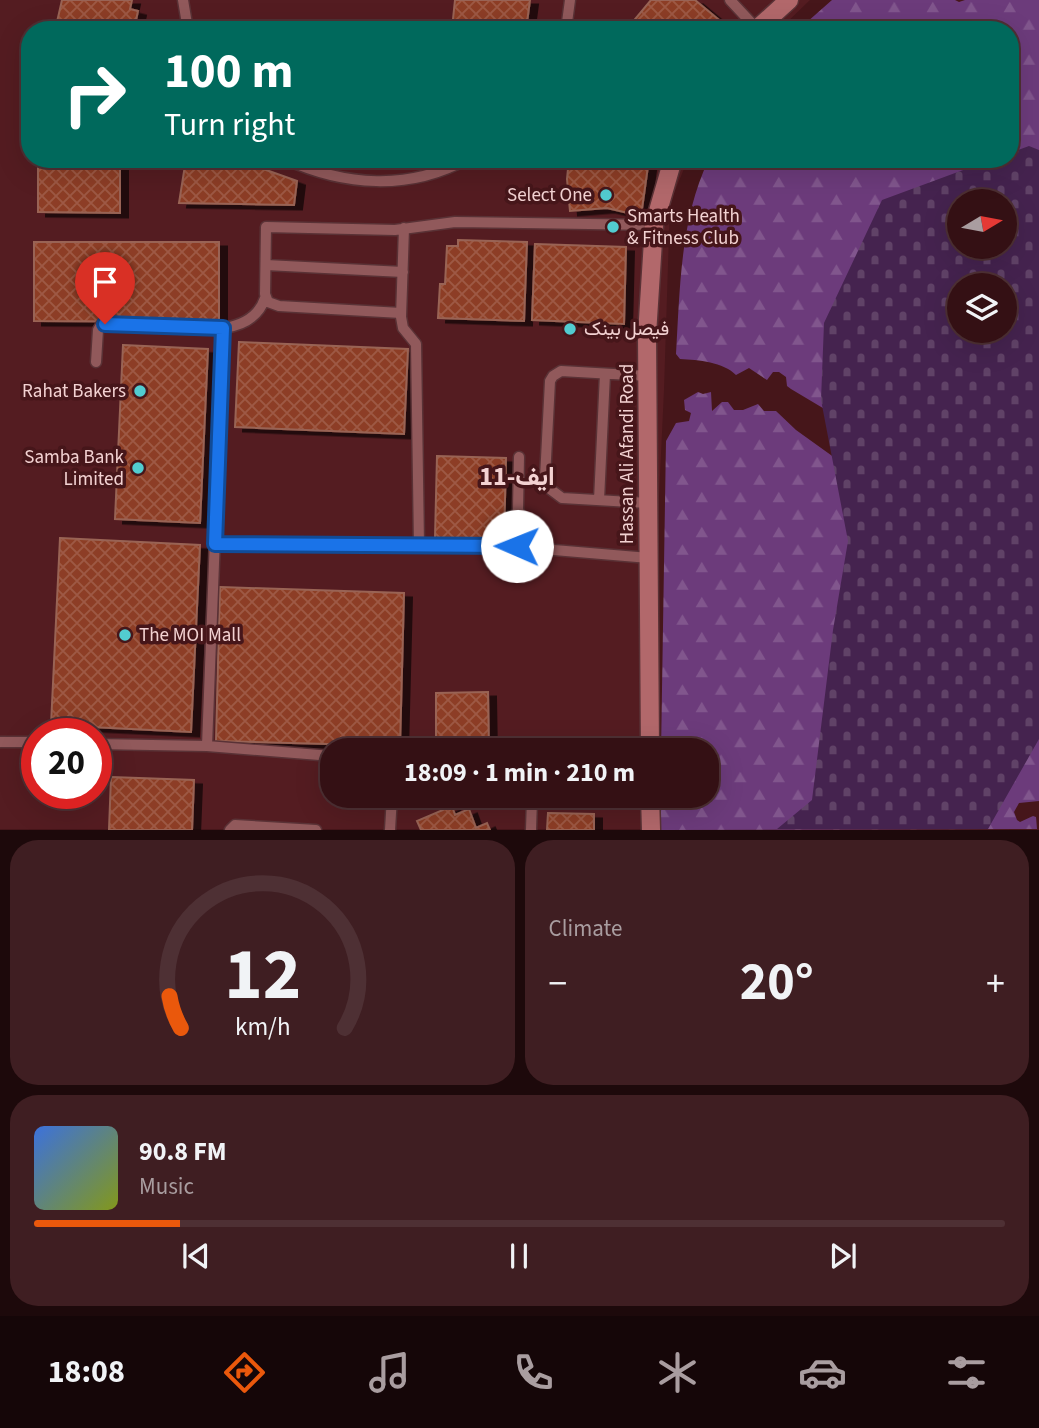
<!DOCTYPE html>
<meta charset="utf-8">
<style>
body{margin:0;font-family:"Source Sans 3",Vazirmatn,sans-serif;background:#3f1e22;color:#f1f3f6;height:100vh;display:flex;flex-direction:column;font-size:26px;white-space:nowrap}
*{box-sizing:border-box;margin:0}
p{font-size:23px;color:#a99da0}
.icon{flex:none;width:38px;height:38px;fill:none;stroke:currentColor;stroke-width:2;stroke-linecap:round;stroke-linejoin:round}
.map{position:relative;height:830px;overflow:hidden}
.sheet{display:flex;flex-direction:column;gap:10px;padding:10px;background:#1d090b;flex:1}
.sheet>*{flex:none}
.guide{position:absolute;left:21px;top:21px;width:998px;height:147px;border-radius:28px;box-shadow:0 7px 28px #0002,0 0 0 2px #4e3034;background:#00695c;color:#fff;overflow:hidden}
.needle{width:46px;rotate:80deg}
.tools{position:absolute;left:947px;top:189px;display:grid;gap:14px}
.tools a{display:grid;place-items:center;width:70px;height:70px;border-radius:50%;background:#341014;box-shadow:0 7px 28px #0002,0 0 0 2px #4e3034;font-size:35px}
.speed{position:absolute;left:21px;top:718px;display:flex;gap:14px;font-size:35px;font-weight:700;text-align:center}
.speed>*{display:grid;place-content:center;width:91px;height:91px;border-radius:50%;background:#341014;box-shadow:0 7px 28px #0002,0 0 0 2px #4e3034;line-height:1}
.speed .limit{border:10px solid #d22;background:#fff;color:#111}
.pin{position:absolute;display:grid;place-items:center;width:60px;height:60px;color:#fff;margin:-72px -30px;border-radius:50% 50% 50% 0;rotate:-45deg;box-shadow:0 0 7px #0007}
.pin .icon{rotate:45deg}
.me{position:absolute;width:77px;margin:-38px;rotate:271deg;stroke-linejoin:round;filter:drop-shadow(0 0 5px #0008)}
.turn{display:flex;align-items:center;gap:24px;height:147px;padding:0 28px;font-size:32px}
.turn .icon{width:91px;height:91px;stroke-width:2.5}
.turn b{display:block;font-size:49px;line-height:60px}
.big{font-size:52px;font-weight:700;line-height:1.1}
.sheet .card{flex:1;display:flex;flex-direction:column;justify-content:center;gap:10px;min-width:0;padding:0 24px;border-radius:28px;background:#3f1e22}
.sheet .dial{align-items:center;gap:0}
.dial svg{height:182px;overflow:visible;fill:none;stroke:#4e3034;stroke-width:7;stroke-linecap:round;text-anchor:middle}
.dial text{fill:#f1f3f6;stroke:none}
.song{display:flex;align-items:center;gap:21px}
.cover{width:84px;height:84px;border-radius:10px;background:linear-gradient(135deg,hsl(220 70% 55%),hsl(70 70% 35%))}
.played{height:7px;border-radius:4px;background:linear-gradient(90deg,#ea580c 15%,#4e3034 15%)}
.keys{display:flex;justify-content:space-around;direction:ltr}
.heat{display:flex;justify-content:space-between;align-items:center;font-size:38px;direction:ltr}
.sheet .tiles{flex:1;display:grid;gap:10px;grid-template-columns:1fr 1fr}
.card:last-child{grid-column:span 2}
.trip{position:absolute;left:320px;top:738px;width:399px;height:70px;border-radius:28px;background:#341014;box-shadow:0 7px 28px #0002,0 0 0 2px #4e3034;font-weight:700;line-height:70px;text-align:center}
.tab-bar{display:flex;height:112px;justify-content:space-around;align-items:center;background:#150608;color:#a99da0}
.tab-bar .icon{width:49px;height:49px}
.tab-bar .on{color:#ea580c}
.tab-bar b{font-size:32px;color:#f1f3f6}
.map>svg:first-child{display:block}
</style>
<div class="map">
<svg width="1039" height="830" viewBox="0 0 1039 830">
<defs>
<pattern id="forest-firs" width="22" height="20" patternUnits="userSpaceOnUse" patternTransform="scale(1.75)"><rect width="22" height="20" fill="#6c3b7b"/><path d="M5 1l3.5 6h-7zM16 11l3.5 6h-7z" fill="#81568d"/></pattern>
<pattern id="cemetery-stones" width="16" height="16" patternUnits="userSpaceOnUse" patternTransform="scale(1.75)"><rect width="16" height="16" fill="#45234f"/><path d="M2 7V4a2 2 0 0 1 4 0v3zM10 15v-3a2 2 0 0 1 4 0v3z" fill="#604267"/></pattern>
<pattern id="building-cross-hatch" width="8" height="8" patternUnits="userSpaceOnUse" patternTransform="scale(1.75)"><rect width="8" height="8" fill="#8d3e25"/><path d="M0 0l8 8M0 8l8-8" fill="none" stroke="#9e5944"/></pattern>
<filter id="shadow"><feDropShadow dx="8" dy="4.5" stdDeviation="0" flood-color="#0009"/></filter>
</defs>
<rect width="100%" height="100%" fill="#46161a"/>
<path fill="#541c21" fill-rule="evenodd" d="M0,0H810L779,30H30V159H688L670,203L664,390L650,690L651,751H332V796H651V829H0ZM37,733H96V793H37Z"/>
<path fill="url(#forest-firs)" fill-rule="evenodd" d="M832,0H955L959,2L965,0H1039V537L791,389L787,386L786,377L779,372H773L767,380L749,368L736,375C723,362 699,360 680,359L676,354C680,289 680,219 709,159H1010V30H798ZM959,201H1004V247H959ZM959,285H1004V331H959Z
M698,392L703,394L711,392L712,411L722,402H728L734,410H743L758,404L764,411H776L796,430L835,458L1039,555V801L1019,803L1014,812L1017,820L1020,822L1033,816L1036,817L1037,829L660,830L661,796H707V751H661L666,441L676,423L689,421L691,413L685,410L684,400Z"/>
<path fill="url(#cemetery-stones)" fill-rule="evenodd" d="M1029,146L1039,150V739L988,829H777L812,800L833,630L848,541L821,400L824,323L882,200L993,159H1010V153ZM959,201H1004V247H959ZM959,285H1004V331H959Z"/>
<path fill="url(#building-cross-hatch)" stroke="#996454" stroke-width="2" filter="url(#shadow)" d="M62,0H132L130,9L138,11L134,30H91L57,22Z
M455,0H530L526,30H449L453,19Z
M651,0H695L730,29L626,30Z
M38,159H120V213L38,212Z
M186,159H246L255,166L297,181L294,205L179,203Z
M569,159H649L641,216L607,208L570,211L567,179Z
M458,240L527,242L524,321L438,318L440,284H445L447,246H458Z
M34,242H219V322L34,321Z
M535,244L626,247L624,324L532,320Z
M239,342L408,349L404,434L235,427Z
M123,345L208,349L200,523L115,519Z
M437,456L506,458L504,540L435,538Z
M60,538L200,545L191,732L51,725Z
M220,587L404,593L400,746L216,741Z
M488,692L489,751H436V693Z
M111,777L194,780L192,830H109Z
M452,806L455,815L469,809L476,828L487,823L490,830H421L417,821Z
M548,813L594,814V830H547Z"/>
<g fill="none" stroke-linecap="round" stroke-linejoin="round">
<g stroke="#5a3236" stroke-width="13">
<path id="lane" d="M183,0L188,30
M730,0L757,29
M566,30L570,0
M285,159C344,186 409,191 467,159
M404,228L401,317L403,328L416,344L419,545L541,546
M266,265L403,272
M401,313L279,306L268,302L265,294L266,227L395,230L455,222L654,225
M223,328L207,746L332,756
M96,362L98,330L101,325C144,315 246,355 265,298
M648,376L561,371L553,376L550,381L545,478L550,489L562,498L648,503
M519,457L518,509L524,529L535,543L554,550L649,558
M599,500L605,374
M215,544L419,545
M0,742H37
M96,744L207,746
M230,830L235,825L316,830
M390,830L392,796
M531,830L532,799"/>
</g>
<g stroke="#5a3236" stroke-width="21">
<path id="secondary" d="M756,30L789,0
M650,751L647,335L654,225L673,159
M650,796L651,830"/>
</g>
<use href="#lane" stroke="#91595b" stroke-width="10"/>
<use href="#secondary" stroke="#b2686b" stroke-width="18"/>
</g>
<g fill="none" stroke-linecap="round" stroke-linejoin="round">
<g stroke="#114b97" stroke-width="18">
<path id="route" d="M105,324L223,328L215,544L517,546"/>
</g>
<use href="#route" stroke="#1a73e8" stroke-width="12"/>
</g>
<g fill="#52ccd0" stroke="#46161a" stroke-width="2.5">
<circle cx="606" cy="195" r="7"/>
<circle cx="613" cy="227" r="7"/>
<circle cx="570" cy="329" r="7"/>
<circle cx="140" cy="391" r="7"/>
<circle cx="138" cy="468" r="7"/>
<circle cx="125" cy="635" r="7"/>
</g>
<g text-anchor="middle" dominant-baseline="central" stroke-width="7" stroke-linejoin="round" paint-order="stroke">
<g font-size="19" fill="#f3d2d2" stroke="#46161a" text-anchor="end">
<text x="592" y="195">Select One</text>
<text x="627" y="216" text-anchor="start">Smarts Health<tspan x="627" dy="22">&amp; Fitness Club</tspan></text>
<text x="584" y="329" text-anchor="start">فیصل بینک</text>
<text x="126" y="391">Rahat Bakers</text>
<text x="124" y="457">Samba Bank<tspan x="124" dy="22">Limited</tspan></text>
<text x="139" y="635" text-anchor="start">The MOI Mall</text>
</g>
<g font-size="19" fill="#f3d2d2" stroke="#46161a">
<text transform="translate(627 454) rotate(-90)">Hassan Ali Afandi Road</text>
</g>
<g font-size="26" font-weight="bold" fill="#f3d2d2" stroke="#46161a">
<text x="517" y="476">ایف-11</text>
</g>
</g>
</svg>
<div class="tools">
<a><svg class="needle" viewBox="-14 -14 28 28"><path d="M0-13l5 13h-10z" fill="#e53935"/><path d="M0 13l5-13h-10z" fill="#a99da0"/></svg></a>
<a><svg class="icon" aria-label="layers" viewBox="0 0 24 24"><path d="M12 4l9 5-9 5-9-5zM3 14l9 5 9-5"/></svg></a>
</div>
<div class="speed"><div class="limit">20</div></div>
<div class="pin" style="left:105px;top:324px;background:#d93025"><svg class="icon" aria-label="arrive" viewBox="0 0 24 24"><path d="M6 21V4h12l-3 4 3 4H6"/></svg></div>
<svg class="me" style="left:517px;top:546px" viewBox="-20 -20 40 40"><circle r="19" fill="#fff"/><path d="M0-13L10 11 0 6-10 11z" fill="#1a73e8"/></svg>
<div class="trip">18:09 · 1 min · 210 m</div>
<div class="guide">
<div class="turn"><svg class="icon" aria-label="right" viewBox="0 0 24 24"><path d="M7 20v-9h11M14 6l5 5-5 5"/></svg><div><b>100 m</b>Turn right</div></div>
</div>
</div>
<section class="sheet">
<div class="tiles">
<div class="card dial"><svg viewBox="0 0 100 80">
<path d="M14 69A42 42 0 1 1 86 69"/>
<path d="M14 69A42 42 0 0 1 9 55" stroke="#ea580c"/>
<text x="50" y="56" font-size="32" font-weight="700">12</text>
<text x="50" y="72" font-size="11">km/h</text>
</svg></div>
<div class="card"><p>Climate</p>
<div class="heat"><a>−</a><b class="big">20°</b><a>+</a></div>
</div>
<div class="card">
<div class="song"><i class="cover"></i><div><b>90.8 FM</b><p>Music</p></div></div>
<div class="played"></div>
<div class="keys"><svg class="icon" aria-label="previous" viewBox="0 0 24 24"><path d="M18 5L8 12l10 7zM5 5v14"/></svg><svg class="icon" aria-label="pause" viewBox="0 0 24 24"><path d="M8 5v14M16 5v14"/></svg><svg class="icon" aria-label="next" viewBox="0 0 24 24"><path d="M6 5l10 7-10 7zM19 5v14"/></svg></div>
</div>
</div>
</section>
<nav class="tab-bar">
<b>18:08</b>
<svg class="icon on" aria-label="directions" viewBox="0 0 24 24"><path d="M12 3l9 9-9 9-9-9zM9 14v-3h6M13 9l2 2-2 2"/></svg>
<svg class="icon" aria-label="music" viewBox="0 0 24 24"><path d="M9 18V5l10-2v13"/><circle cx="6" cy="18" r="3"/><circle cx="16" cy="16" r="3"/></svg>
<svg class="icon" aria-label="phone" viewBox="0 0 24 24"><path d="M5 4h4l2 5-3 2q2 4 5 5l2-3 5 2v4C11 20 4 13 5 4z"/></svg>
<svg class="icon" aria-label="climate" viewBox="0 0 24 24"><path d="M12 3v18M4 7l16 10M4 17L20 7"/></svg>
<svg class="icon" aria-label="car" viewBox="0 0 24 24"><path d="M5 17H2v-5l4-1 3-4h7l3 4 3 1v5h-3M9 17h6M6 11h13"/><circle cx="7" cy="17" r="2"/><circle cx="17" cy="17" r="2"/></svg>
<svg class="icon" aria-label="filters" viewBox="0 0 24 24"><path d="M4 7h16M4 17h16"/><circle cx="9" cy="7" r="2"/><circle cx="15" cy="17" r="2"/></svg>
</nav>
